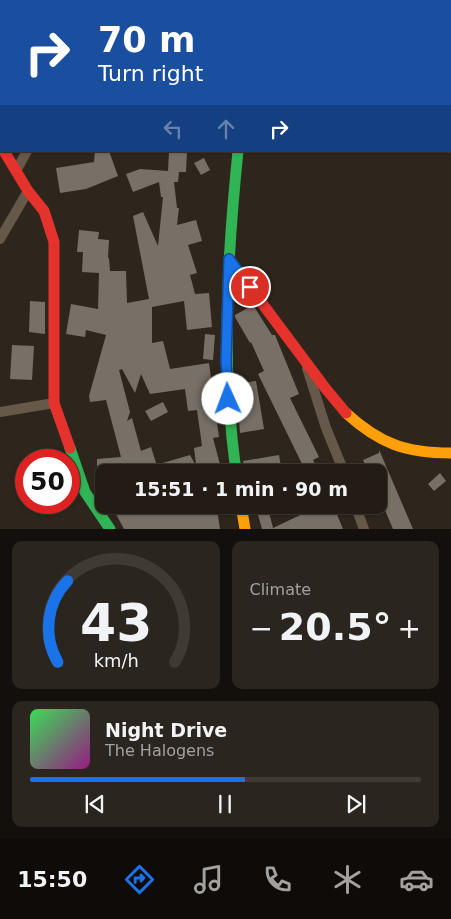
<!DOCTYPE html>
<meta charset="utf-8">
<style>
body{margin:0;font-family:"DejaVu Sans",sans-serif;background:#2a251e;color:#f1f3f6;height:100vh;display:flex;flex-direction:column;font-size:19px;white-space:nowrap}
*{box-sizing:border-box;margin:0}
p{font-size:16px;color:#a2a1a0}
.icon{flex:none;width:28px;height:28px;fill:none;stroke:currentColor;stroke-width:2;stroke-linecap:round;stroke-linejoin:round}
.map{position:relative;height:529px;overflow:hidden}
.drawer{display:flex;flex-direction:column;gap:12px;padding:12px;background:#130f0c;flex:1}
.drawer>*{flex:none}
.top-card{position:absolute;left:0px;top:0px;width:451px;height:152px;box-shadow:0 1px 4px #0004,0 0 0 1px #3f3a34;background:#1a4fa0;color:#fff;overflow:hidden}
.speed{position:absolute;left:15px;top:449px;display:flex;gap:10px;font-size:25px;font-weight:700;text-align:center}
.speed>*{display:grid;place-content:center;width:65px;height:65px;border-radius:50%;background:#221c15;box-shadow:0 1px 4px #0004,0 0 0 1px #3f3a34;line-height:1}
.speed .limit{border:8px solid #d22;background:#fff;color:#111}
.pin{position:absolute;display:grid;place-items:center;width:42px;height:42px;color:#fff;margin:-21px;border:2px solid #fff;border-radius:50%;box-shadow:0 1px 5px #0007}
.me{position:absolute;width:55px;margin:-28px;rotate:358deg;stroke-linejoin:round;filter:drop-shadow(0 0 4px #0008)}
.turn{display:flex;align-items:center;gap:18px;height:105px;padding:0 15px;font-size:22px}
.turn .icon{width:65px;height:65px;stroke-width:2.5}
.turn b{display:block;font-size:35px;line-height:42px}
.lanes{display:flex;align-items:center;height:48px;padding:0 15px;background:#0003;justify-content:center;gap:25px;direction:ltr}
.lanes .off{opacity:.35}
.big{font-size:38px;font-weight:600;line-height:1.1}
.drawer .widget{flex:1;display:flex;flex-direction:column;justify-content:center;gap:8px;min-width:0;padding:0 18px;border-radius:10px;background:#2a251e}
.drawer .dial{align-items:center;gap:0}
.dial svg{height:130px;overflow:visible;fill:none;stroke:#3f3a34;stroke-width:7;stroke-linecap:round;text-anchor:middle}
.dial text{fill:#f1f3f6;stroke:none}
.song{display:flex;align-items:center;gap:15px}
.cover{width:60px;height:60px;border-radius:8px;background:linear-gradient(135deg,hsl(130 70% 55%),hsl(310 70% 35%))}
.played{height:5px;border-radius:2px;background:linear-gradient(90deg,#1a73e8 55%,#3f3a34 55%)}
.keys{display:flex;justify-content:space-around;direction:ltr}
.heat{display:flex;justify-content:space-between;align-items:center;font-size:28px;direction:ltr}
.drawer .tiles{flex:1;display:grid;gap:12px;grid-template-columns:1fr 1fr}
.widget:last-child{grid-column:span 2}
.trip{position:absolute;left:95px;top:464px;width:292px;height:50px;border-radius:10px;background:#221c15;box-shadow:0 1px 4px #0004,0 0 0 1px #3f3a34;font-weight:600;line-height:50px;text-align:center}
.tabs{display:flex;height:80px;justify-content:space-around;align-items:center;background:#0e0b08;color:#a2a1a0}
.tabs .icon{width:35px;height:35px}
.tabs .current{color:#1a73e8}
.tabs b{font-size:22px;color:#f1f3f6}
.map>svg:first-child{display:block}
</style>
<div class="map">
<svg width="451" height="529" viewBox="0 0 451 529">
<rect width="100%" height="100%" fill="#2e261c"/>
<path fill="#475498" d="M300,0H451V56L450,1H300Z"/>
<path fill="#777067" d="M95,151H109L118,176L86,189L60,193L56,168L94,162Z
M169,151H187L186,172H179L178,182H174L177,208H179L177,225L196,220L202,241L188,245L197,273L190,275L195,294L209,293L212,327L187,330L184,301L152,307V343L163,341L170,369L209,363L219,437L213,438L222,472H197L194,448L202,446L197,410L188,411L185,389L150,394L141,374L135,393L122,369L119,370L130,412L127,421L132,418L141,451L151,447L156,463L126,472L125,468L97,470V459L121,457L106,400L90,402L89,396L106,335L86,330L85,337L66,334L71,304L98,309L99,273L82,272L83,252H77L79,230L99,232L98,239L109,240L108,258H109L110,271H126L127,303L149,299L133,216L143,212L158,246L163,197H161L159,182L133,192L126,174L140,169L168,171Z
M204,158L210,170L201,175L194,163Z
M30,301L45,302V334L29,332Z
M253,305L272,335H275L299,394L290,398L319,457L313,460L319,472H306L258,374L264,371L251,342L250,343L235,317V315Z
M205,334L215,335L213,360L203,359Z
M12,345L34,346L32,380L10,379Z
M256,381L264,429L240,433L236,384Z
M163,402L168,412L151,421L145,411Z
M379,450L380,452L413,529H393L379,496V472H369L363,460L379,453Z
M190,455L195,464L165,472H140L139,470Z
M279,455L282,472H245L243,461Z
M440,473L446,481L434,491L428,484Z
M111,505H200L202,513L217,510L220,529H124Z
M314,505H333L343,529H262L257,511L268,508L273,528L315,508Z"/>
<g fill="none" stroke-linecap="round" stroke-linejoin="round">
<path stroke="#665949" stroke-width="10" d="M16,171L27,151
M0,239L28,191
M307,368L326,428L344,472
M0,412L54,403
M355,505L364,529"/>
<path stroke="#30b455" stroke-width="11" d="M70,448L85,492L110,529
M236,472C221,363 227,260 238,151"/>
<path stroke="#ff9f0a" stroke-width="11" d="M346,413C380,444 406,453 451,453
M241,505L245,529"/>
<path stroke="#e5322d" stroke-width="11" d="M279,1L280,0
M4,151L28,191L44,211L54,242V403L70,448
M229,259L326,389L346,413"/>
</g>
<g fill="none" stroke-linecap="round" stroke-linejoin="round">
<g stroke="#114b97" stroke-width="12">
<path id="route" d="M228,399L226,360L229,259L250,287"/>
</g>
<use href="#route" stroke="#1a73e8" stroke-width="9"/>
</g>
</svg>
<div class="speed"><div class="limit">50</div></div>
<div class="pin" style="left:250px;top:287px;background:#d93025"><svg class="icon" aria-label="arrive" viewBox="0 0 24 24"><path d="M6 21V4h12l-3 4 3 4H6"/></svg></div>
<svg class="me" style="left:228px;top:399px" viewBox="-20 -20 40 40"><circle r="19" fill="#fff"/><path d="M0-13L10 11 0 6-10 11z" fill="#1a73e8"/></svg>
<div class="trip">15:51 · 1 min · 90 m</div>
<div class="top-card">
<div class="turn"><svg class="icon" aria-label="right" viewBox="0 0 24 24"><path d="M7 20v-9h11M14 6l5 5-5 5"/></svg><div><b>70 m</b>Turn right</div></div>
<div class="lanes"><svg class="icon off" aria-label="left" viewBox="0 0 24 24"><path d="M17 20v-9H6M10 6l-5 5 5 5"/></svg><svg class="icon off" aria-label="ahead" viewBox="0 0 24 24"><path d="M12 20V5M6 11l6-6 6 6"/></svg><svg class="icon" aria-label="right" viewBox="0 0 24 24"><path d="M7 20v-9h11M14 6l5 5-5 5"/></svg></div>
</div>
</div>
<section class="drawer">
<div class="tiles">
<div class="widget dial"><svg viewBox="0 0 100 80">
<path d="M14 69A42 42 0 1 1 86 69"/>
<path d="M14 69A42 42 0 0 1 20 19" stroke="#1a73e8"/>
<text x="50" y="56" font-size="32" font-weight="700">43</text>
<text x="50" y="72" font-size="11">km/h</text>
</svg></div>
<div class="widget"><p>Climate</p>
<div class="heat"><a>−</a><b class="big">20.5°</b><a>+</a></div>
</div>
<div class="widget">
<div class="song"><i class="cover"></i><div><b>Night Drive</b><p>The Halogens</p></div></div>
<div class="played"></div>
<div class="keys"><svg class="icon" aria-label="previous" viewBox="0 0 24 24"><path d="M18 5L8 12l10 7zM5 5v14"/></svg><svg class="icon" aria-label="pause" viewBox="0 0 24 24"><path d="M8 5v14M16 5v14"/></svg><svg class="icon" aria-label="next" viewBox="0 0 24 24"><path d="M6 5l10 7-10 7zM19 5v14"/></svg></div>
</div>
</div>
</section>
<nav class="tabs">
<b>15:50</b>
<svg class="icon current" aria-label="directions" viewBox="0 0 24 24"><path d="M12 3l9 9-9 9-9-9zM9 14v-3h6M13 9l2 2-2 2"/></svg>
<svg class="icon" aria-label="music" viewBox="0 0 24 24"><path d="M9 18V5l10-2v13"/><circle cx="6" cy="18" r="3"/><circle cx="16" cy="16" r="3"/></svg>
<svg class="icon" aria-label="phone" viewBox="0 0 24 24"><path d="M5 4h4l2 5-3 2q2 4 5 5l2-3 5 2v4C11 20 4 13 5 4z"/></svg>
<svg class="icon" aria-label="climate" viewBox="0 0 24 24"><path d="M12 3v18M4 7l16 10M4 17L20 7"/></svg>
<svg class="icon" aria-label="car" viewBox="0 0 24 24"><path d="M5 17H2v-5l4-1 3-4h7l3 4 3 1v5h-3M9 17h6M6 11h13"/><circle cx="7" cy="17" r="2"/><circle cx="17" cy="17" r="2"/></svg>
</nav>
